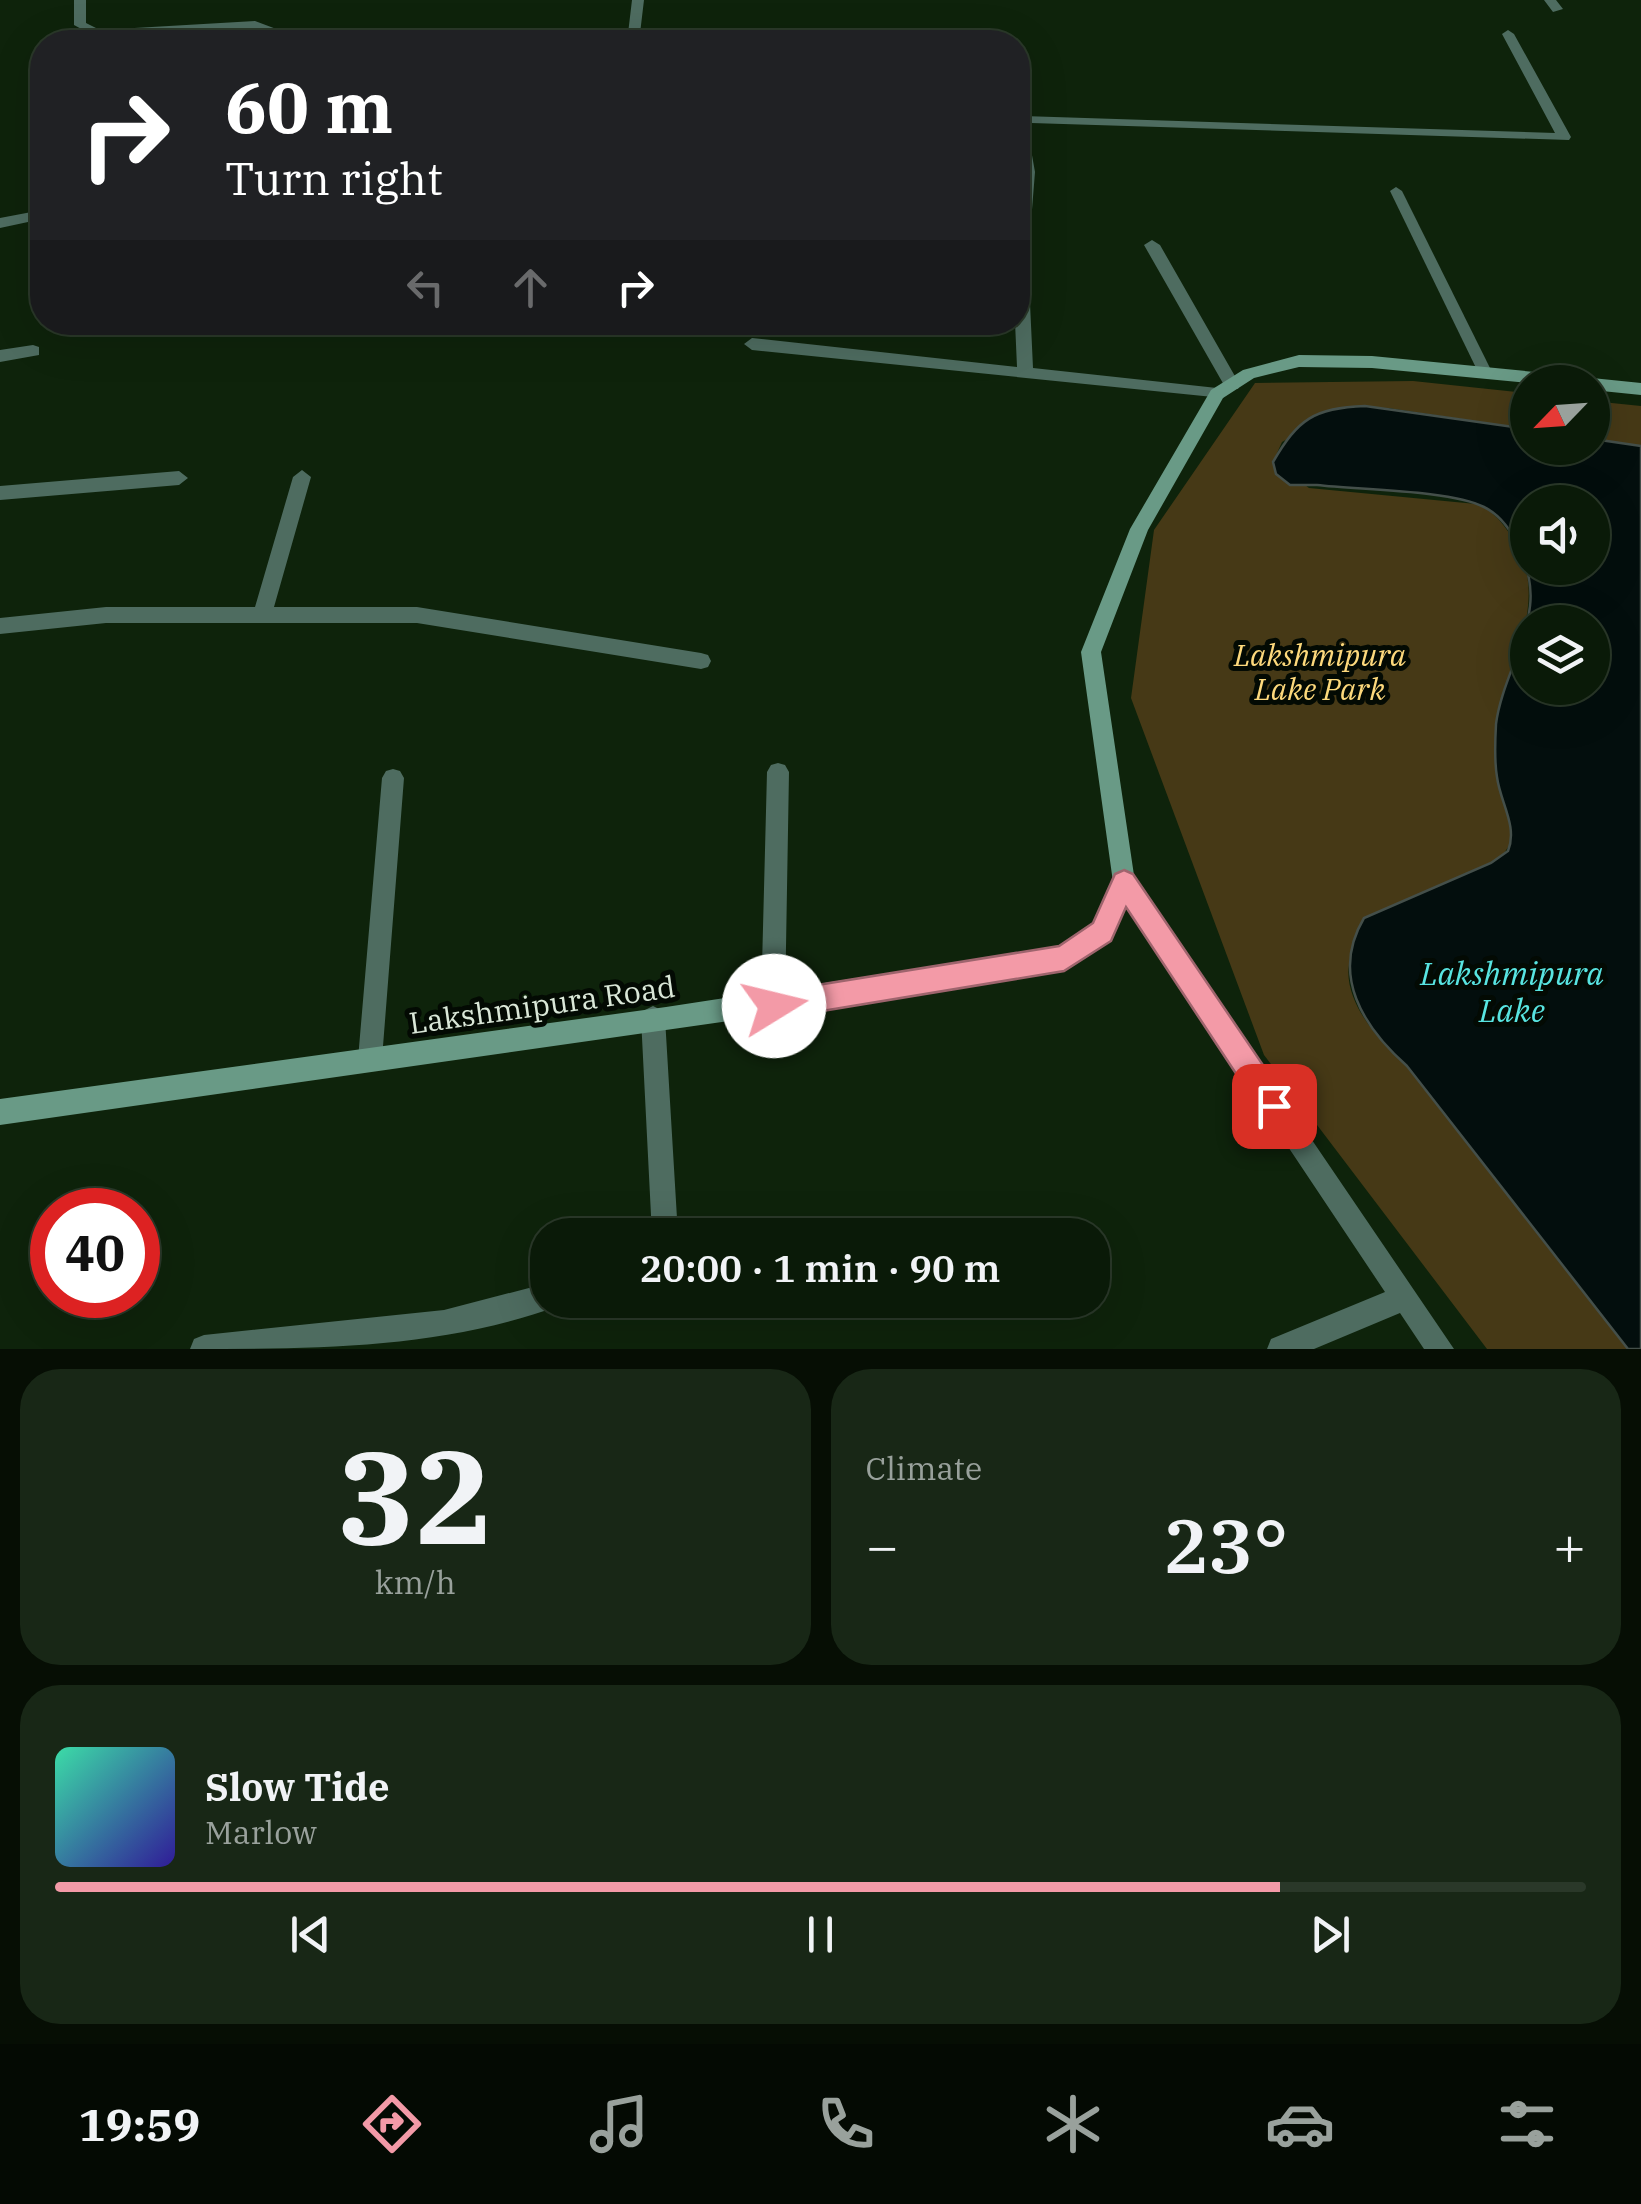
<!DOCTYPE html>
<meta charset="utf-8">
<style>
body{margin:0;font-family:"IBM Plex Serif",serif;background:#182716;color:#f1f3f6;height:100vh;display:flex;flex-direction:column;font-size:38px;white-space:nowrap}
*{box-sizing:border-box;margin:0}
p{font-size:32px;color:#99a19c}
.icon{flex:none;width:55px;height:55px;fill:none;stroke:currentColor;stroke-width:2;stroke-linecap:round;stroke-linejoin:round}
.map{position:relative;height:1349px;overflow:hidden}
.panel{display:flex;flex-direction:column;gap:20px;padding:20px;background:#060e04;flex:1}
.panel>*{flex:none}
.top-card{position:absolute;left:30px;top:30px;width:1000px;height:305px;border-radius:40px;box-shadow:0 10px 40px #0002,0 0 0 2px #2a3829;background:#202124;color:#fff;overflow:hidden}
.needle{width:65px;rotate:245deg}
.fabs{position:absolute;left:1510px;top:365px;display:grid;gap:20px}
.fabs a{display:grid;place-items:center;width:100px;height:100px;border-radius:50%;background:#0a1a08;box-shadow:0 10px 40px #0002,0 0 0 2px #2a3829;font-size:50px}
.speed{position:absolute;left:30px;top:1188px;display:flex;gap:20px;font-size:50px;font-weight:700;text-align:center}
.speed>*{display:grid;place-content:center;width:130px;height:130px;border-radius:50%;background:#0a1a08;box-shadow:0 10px 40px #0002,0 0 0 2px #2a3829;line-height:1}
.speed .limit{border:15px solid #d22;background:#fff;color:#111}
.pin{position:absolute;display:grid;place-items:center;width:85px;height:85px;color:#fff;margin:-42px;border-radius:20px;box-shadow:0 5px 15px #0006}
.me{position:absolute;width:110px;margin:-55px;rotate:81deg;stroke-linejoin:round;filter:drop-shadow(0 0 8px #0008)}
.turn{display:flex;align-items:center;gap:35px;height:210px;padding:0 30px;font-size:45px}
.turn .icon{width:130px;height:130px;stroke-width:2.5}
.turn b{display:block;font-size:70px;line-height:85px}
.lanes{display:flex;align-items:center;height:95px;padding:0 30px;background:#0003;justify-content:center;gap:50px;direction:ltr}
.lanes .off{opacity:.35}
.big{font-size:75px;font-weight:600;line-height:1.1}
.panel .tile{flex:1;display:flex;flex-direction:column;justify-content:center;gap:15px;min-width:0;padding:0 35px;border-radius:40px;background:#182716}
.panel .dial{align-items:center;gap:0}
.dial b{font-size:130px;line-height:1}
.song{display:flex;align-items:center;gap:30px}
.cover{width:120px;height:120px;border-radius:15px;background:linear-gradient(135deg,hsl(160 70% 55%),hsl(250 70% 35%))}
.played{height:10px;border-radius:5px;background:linear-gradient(90deg,#f39aa7 80%,#2a3829 80%)}
.keys{display:flex;justify-content:space-around;direction:ltr}
.heat{display:flex;justify-content:space-between;align-items:center;font-size:55px;direction:ltr}
.panel .tiles{flex:1;display:grid;gap:20px;grid-template-columns:1fr 1fr}
.tile:last-child{grid-column:span 2}
.trip{position:absolute;left:530px;top:1218px;width:580px;height:100px;border-radius:40px;background:#0a1a08;box-shadow:0 10px 40px #0002,0 0 0 2px #2a3829;font-weight:600;line-height:100px;text-align:center}
.dock{display:flex;height:160px;justify-content:space-around;align-items:center;background:#040a03;color:#99a19c}
.dock .icon{width:70px;height:70px}
.dock .active{color:#f39aa7}
.dock b{font-size:45px;color:#f1f3f6}
.map>svg:first-child{display:block}
</style>
<div class="map">
<svg width="1641" height="1349" viewBox="0 0 1641 1349">
<rect width="100%" height="100%" fill="#0e230b"/>
<path fill="#463916" d="M1413,381L1527,393V429L1388,408L1344,407L1282,442L1273,462L1309,488L1476,504C1492,510 1500,520 1510,534C1558,604 1499,670 1495,743C1493,778 1511,808 1512,841L1501,858L1364,918C1359,933 1351,949 1349,964C1343,1003 1381,1043 1407,1066L1628,1349H1487L1264,1055L1131,698L1154,530L1255,383Z
M1592,401L1641,406V446L1593,439Z"/>
<path fill="#030e0d" stroke="#444f4a" stroke-width="2.5" fill-rule="evenodd" d="M1365,406L1527,429L1528,448H1592L1593,439L1641,446V1349H1628L1407,1066C1363,1027 1330,975 1364,918L1491,863L1508,851C1518,826 1500,802 1497,777C1494,760 1495,742 1496,724C1501,684 1526,646 1530,606C1534,574 1515,522 1484,507C1450,490 1359,490 1317,485H1290L1276,474L1273,462C1298,419 1314,408 1365,406ZM1528,502H1592V568H1528ZM1528,622H1592V688H1528Z"/>
<g fill="none" stroke-linecap="round" stroke-linejoin="round">
<path fill="#4e6c60" fill-rule="evenodd" d="M1396,187L1402,191L1493,374L1491,378H1481L1479,374L1390,191Z"/>
<path fill="#4e6c60" fill-rule="evenodd" d="M74,0H86V23L100,30L255,21L311,42H294L254,29L231,28L98,38L74,25Z
M632,0H644L639,42H627Z
M1544,0H1556L1563,9L1553,12Z
M1508,30L1514,34L1571,137L1569,140L1031,123L1027,127L1035,172L1028,260L1033,368L1217,388L1225,394L1223,398L752,350L744,344L752,338L1017,367L1015,322H1018L1021,176L1018,175L1020,167L1018,121L1023,116L1555,133L1502,34Z
M42,210V219L0,228V218Z
M1152,240L1160,245L1240,385L1238,389H1226L1224,385L1144,245Z
M33,345L39,347V355L0,362V350Z
M302,470L311,477L274,607H417L701,653L708,655L711,661L708,667L701,669L417,623H106L0,634V618L106,607H255L293,477Z
M179,471L188,478L179,485L0,500V486Z
M778,763L785,765L789,772L785,1005L781,1013L773,1017L765,1013L761,1005L767,772L771,765Z
M393,769L400,771L404,778L382,1059L379,1068L370,1071L361,1068L358,1059L382,778L386,771Z
M1124,872L1132,875L1454,1349H1424L1400,1313L1314,1349H1267L1271,1339L1385,1292L1116,889L1113,882L1116,875Z
M653,1006L661,1010L665,1018L678,1235H652L641,1018L645,1010Z
M912,1216L921,1220L925,1229L923,1235H856L860,1226Z
M548,1283V1300H560L558,1306C442,1349 313,1349 190,1349L194,1339L204,1335L444,1310Z"/>
<path fill="#699a86" fill-rule="evenodd" d="M1299,355L1372,356L1576,376L1584,382L1528,383L1372,368L1299,367L1254,378L1223,398L1148,530L1101,652L1135,882L1110,940L1072,966L799,1011L0,1125V1099L666,1007L1060,947L1094,924L1113,882L1081,652L1130,529L1211,390L1243,370Z
M1592,378L1641,383V395L1592,390V382H1585Z"/>
</g>
<path fill="#f39aa7" stroke="#9e646d" stroke-width="2.5" d="M1124,870L1133,874L1284,1096L1288,1106L1284,1116L1274,1120L1264,1116L1126,907L1111,941L1064,971L774,1019L764,1015L760,1006L764,996L774,992L1059,946L1093,923L1115,874Z"/>
<g text-anchor="middle" dominant-baseline="central" stroke-width="10" stroke-linejoin="round" paint-order="stroke">
<g font-size="30" font-style="italic" fill="#fdd97c" stroke="#030a03">
<text x="1320" y="654">Lakshmipura<tspan x="1320" dy="34">Lake Park</tspan></text>
</g>
<g font-size="30" fill="#dae7d8" stroke="#030a03">
<text transform="translate(542 1004) rotate(-8)">Lakshmipura Road</text>
</g>
<g font-size="32" font-style="italic" fill="#58e4e1" stroke="#030a03">
<text x="1512" y="973">Lakshmipura<tspan x="1512" dy="37">Lake</tspan></text>
</g>
</g>
</svg>
<div class="fabs">
<a><svg class="needle" viewBox="-14 -14 28 28"><path d="M0-13l5 13h-10z" fill="#e53935"/><path d="M0 13l5-13h-10z" fill="#99a19c"/></svg></a>
<a><svg class="icon" aria-label="sound" viewBox="0 0 24 24"><path d="M4 9h4l5-4v14l-5-4H4zM17 9q2 3 0 6"/></svg></a>
<a><svg class="icon" aria-label="layers" viewBox="0 0 24 24"><path d="M12 4l9 5-9 5-9-5zM3 14l9 5 9-5"/></svg></a>
</div>
<div class="speed"><div class="limit">40</div></div>
<div class="pin" style="left:1274px;top:1106px;background:#d93025"><svg class="icon" aria-label="arrive" viewBox="0 0 24 24"><path d="M6 21V4h12l-3 4 3 4H6"/></svg></div>
<svg class="me" style="left:774px;top:1006px" viewBox="-20 -20 40 40"><circle r="19" fill="#fff"/><path d="M0-13L10 11 0 6-10 11z" fill="#f39aa7"/></svg>
<div class="trip">20:00 · 1 min · 90 m</div>
<div class="top-card">
<div class="turn"><svg class="icon" aria-label="right" viewBox="0 0 24 24"><path d="M7 20v-9h11M14 6l5 5-5 5"/></svg><div><b>60 m</b>Turn right</div></div>
<div class="lanes"><svg class="icon off" aria-label="left" viewBox="0 0 24 24"><path d="M17 20v-9H6M10 6l-5 5 5 5"/></svg><svg class="icon off" aria-label="ahead" viewBox="0 0 24 24"><path d="M12 20V5M6 11l6-6 6 6"/></svg><svg class="icon" aria-label="right" viewBox="0 0 24 24"><path d="M7 20v-9h11M14 6l5 5-5 5"/></svg></div>
</div>
</div>
<section class="panel">
<div class="tiles">
<div class="tile dial"><b>32</b><p>km/h</p></div>
<div class="tile"><p>Climate</p>
<div class="heat"><a>−</a><b class="big">23°</b><a>+</a></div>
</div>
<div class="tile">
<div class="song"><i class="cover"></i><div><b>Slow Tide</b><p>Marlow</p></div></div>
<div class="played"></div>
<div class="keys"><svg class="icon" aria-label="previous" viewBox="0 0 24 24"><path d="M18 5L8 12l10 7zM5 5v14"/></svg><svg class="icon" aria-label="pause" viewBox="0 0 24 24"><path d="M8 5v14M16 5v14"/></svg><svg class="icon" aria-label="next" viewBox="0 0 24 24"><path d="M6 5l10 7-10 7zM19 5v14"/></svg></div>
</div>
</div>
</section>
<nav class="dock">
<b>19:59</b>
<svg class="icon active" aria-label="directions" viewBox="0 0 24 24"><path d="M12 3l9 9-9 9-9-9zM9 14v-3h6M13 9l2 2-2 2"/></svg>
<svg class="icon" aria-label="music" viewBox="0 0 24 24"><path d="M9 18V5l10-2v13"/><circle cx="6" cy="18" r="3"/><circle cx="16" cy="16" r="3"/></svg>
<svg class="icon" aria-label="phone" viewBox="0 0 24 24"><path d="M5 4h4l2 5-3 2q2 4 5 5l2-3 5 2v4C11 20 4 13 5 4z"/></svg>
<svg class="icon" aria-label="climate" viewBox="0 0 24 24"><path d="M12 3v18M4 7l16 10M4 17L20 7"/></svg>
<svg class="icon" aria-label="car" viewBox="0 0 24 24"><path d="M5 17H2v-5l4-1 3-4h7l3 4 3 1v5h-3M9 17h6M6 11h13"/><circle cx="7" cy="17" r="2"/><circle cx="17" cy="17" r="2"/></svg>
<svg class="icon" aria-label="filters" viewBox="0 0 24 24"><path d="M4 7h16M4 17h16"/><circle cx="9" cy="7" r="2"/><circle cx="15" cy="17" r="2"/></svg>
</nav>
